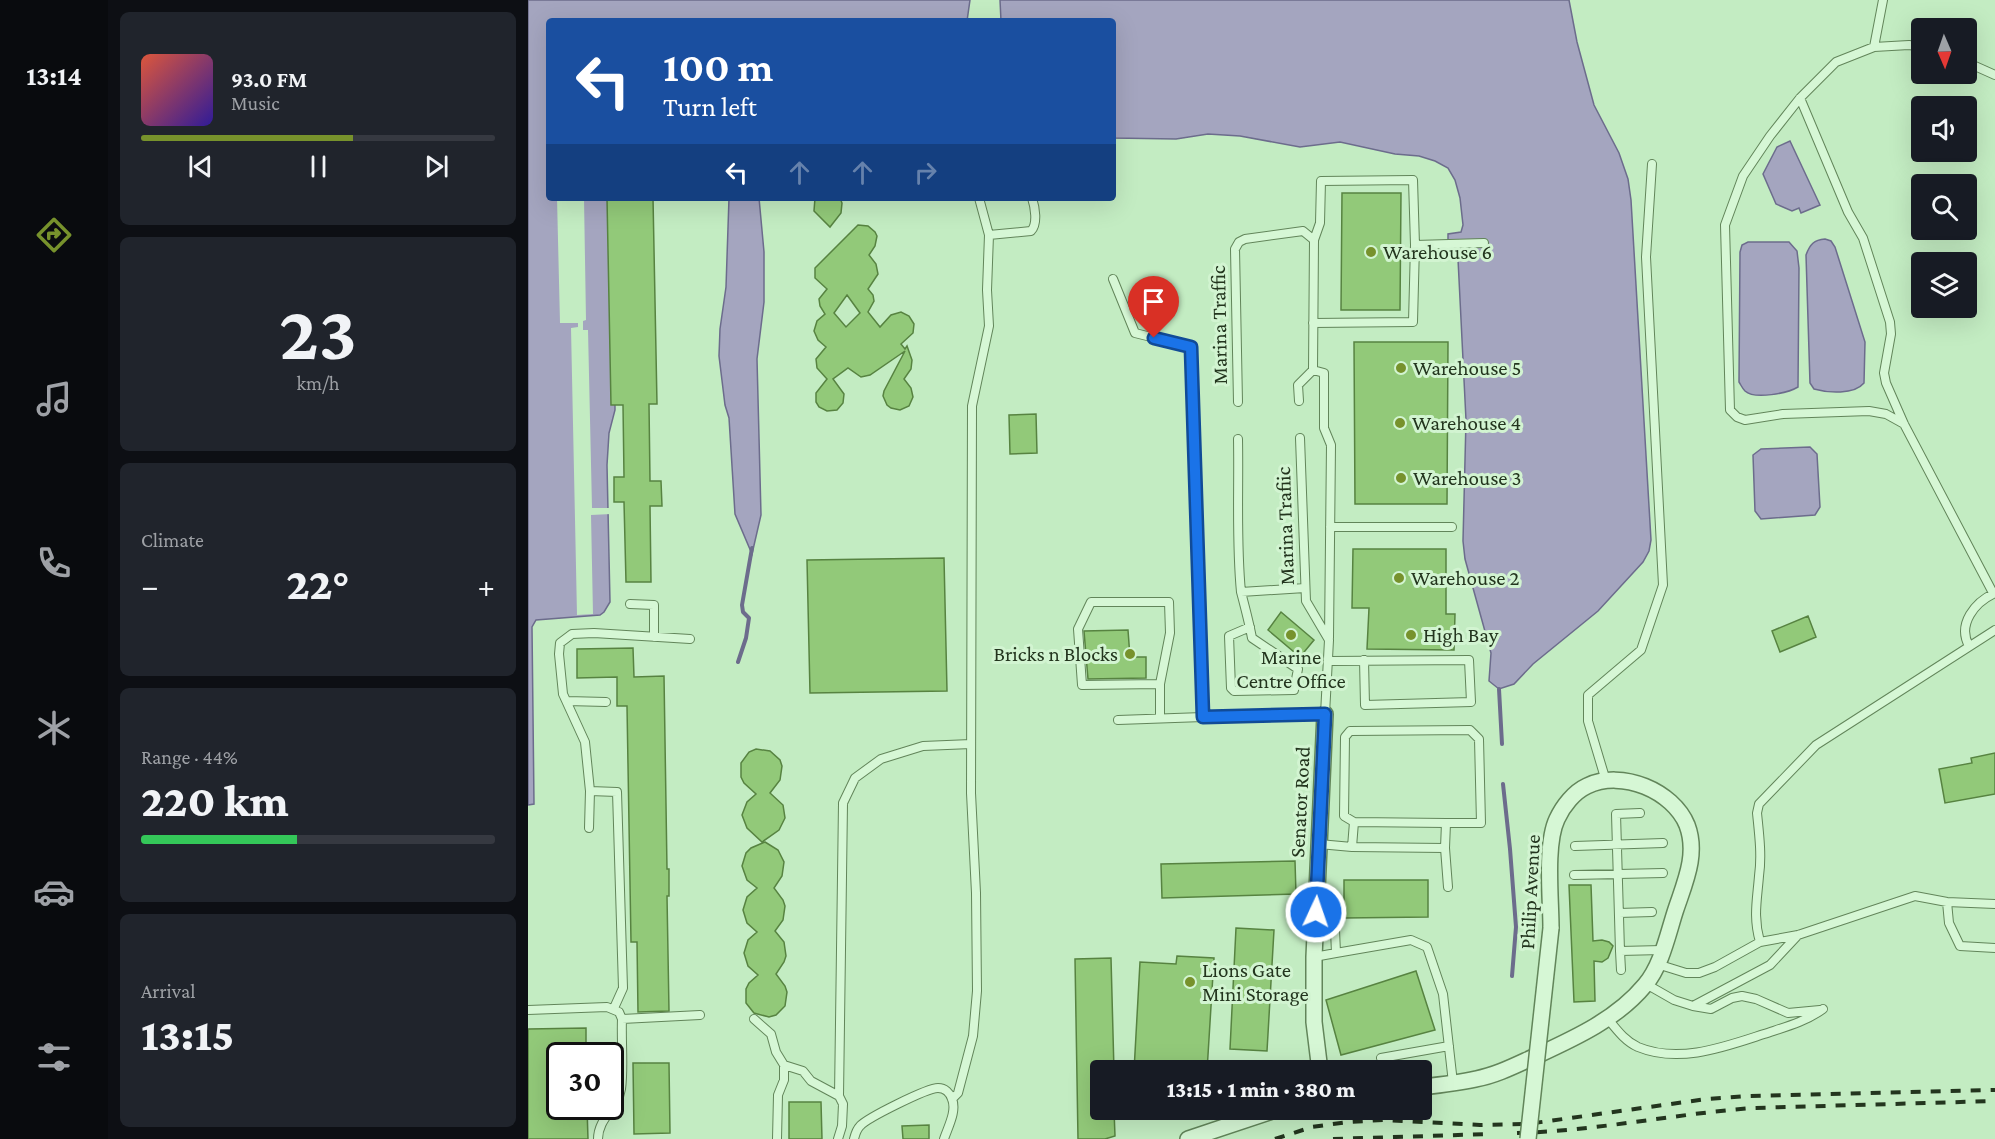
<!DOCTYPE html>
<meta charset="utf-8">
<style>
body{margin:0;font-family:"Crimson Pro",serif;background:#20242c;color:#f1f3f6;height:100vh;display:flex;flex-direction:column;font-size:22px;white-space:nowrap}
*{box-sizing:border-box;margin:0}
p{font-size:20px;color:#9ea1a6}
.icon{flex:none;width:33px;height:33px;fill:none;stroke:currentColor;stroke-width:2;stroke-linecap:round;stroke-linejoin:round}
.map{position:relative;flex:1;overflow:hidden}
.details{display:flex;flex-direction:column;gap:12px;padding:12px;background:#0d0f14;width:420px}
.details>*{flex:none}
.hud{position:absolute;left:18px;top:18px;width:570px;height:183px;border-radius:6px;box-shadow:0 6px 24px #0002;background:#1a4fa0;color:#fff;overflow:hidden}
.needle{width:39px;rotate:178deg}
.controls{position:absolute;left:1383px;top:18px;display:grid;gap:12px}
.controls a{display:grid;place-items:center;width:66px;height:66px;border-radius:6px;background:#171b24;box-shadow:0 6px 24px #0002;font-size:30px}
.speed{position:absolute;left:18px;top:1042px;display:flex;gap:12px;font-size:30px;font-weight:700;text-align:center}
.speed>*{display:grid;place-content:center;width:78px;height:78px;border-radius:50%;background:#171b24;box-shadow:0 6px 24px #0002;line-height:1}
.speed .limit{border:3px solid #111;border-radius:9px;background:#fff;color:#111}
.pin{position:absolute;display:grid;place-items:center;width:51px;height:51px;color:#fff;margin:-62px -26px;border-radius:50% 50% 50% 0;rotate:-45deg;box-shadow:0 0 6px #0007}
.pin .icon{rotate:45deg}
.me{position:absolute;width:66px;margin:-33px;rotate:3deg;stroke-linejoin:round;filter:drop-shadow(0 0 4px #0008)}
.turn{display:flex;align-items:center;gap:21px;height:126px;padding:0 18px;font-size:27px}
.turn .icon{width:78px;height:78px;stroke-width:2.5}
.turn b{display:block;font-size:42px;line-height:51px}
.lanes{display:flex;align-items:center;height:57px;padding:0 18px;background:#0003;justify-content:center;gap:30px;direction:ltr}
.lanes .off{opacity:.35}
.big{font-size:45px;font-weight:800;line-height:1.1}
.details .widget{flex:1;display:flex;flex-direction:column;justify-content:center;gap:9px;min-width:0;padding:0 21px;border-radius:9px;background:#20242c}
.details .dial{align-items:center;gap:0}
.dial b{font-size:78px;line-height:1}
.song{display:flex;align-items:center;gap:18px}
.cover{width:72px;height:72px;border-radius:9px;background:linear-gradient(135deg,hsl(10 70% 55%),hsl(250 70% 35%))}
.played{height:6px;border-radius:3px;background:linear-gradient(90deg,#77922c 60%,#363941 60%)}
.keys{display:flex;justify-content:space-around;direction:ltr}
.heat{display:flex;justify-content:space-between;align-items:center;font-size:33px;direction:ltr}
.charge{height:9px;border-radius:4px;background:linear-gradient(90deg,#34c759 44%,#363941 0)}
.trip{position:absolute;left:562px;top:1060px;width:342px;height:60px;border-radius:6px;background:#171b24;box-shadow:0 6px 24px #0002;font-weight:800;line-height:60px;text-align:center}
main{display:flex;flex:1;min-height:0}
.dock{display:flex;flex-direction:column;width:108px;justify-content:space-around;align-items:center;background:#090b0e;color:#9ea1a6}
.dock .icon{width:42px;height:42px}
.dock .active{color:#77922c}
.dock b{font-size:27px;color:#f1f3f6}
.map>svg:first-child{display:block}
</style>
<main>
<nav class="dock">
<b>13:14</b>
<svg class="icon active" aria-label="directions" viewBox="0 0 24 24"><path d="M12 3l9 9-9 9-9-9zM9 14v-3h6M13 9l2 2-2 2"/></svg>
<svg class="icon" aria-label="music" viewBox="0 0 24 24"><path d="M9 18V5l10-2v13"/><circle cx="6" cy="18" r="3"/><circle cx="16" cy="16" r="3"/></svg>
<svg class="icon" aria-label="phone" viewBox="0 0 24 24"><path d="M5 4h4l2 5-3 2q2 4 5 5l2-3 5 2v4C11 20 4 13 5 4z"/></svg>
<svg class="icon" aria-label="climate" viewBox="0 0 24 24"><path d="M12 3v18M4 7l16 10M4 17L20 7"/></svg>
<svg class="icon" aria-label="car" viewBox="0 0 24 24"><path d="M5 17H2v-5l4-1 3-4h7l3 4 3 1v5h-3M9 17h6M6 11h13"/><circle cx="7" cy="17" r="2"/><circle cx="17" cy="17" r="2"/></svg>
<svg class="icon" aria-label="filters" viewBox="0 0 24 24"><path d="M4 7h16M4 17h16"/><circle cx="9" cy="7" r="2"/><circle cx="15" cy="17" r="2"/></svg>
</nav>
<section class="details">
<div class="widget">
<div class="song"><i class="cover"></i><div><b>93.0 FM</b><p>Music</p></div></div>
<div class="played"></div>
<div class="keys"><svg class="icon" aria-label="previous" viewBox="0 0 24 24"><path d="M18 5L8 12l10 7zM5 5v14"/></svg><svg class="icon" aria-label="pause" viewBox="0 0 24 24"><path d="M8 5v14M16 5v14"/></svg><svg class="icon" aria-label="next" viewBox="0 0 24 24"><path d="M6 5l10 7-10 7zM19 5v14"/></svg></div>
</div>
<div class="widget dial"><b>23</b><p>km/h</p></div>
<div class="widget"><p>Climate</p>
<div class="heat"><a>−</a><b class="big">22°</b><a>+</a></div>
</div>
<div class="widget"><p>Range · 44%</p><b class="big">220 km</b><div class="charge"></div></div>
<div class="widget"><p>Arrival</p><b class="big">13:15</b></div>
</section>
<div class="map">
<svg width="1467" height="1139" viewBox="0 0 1467 1139">
<rect width="100%" height="100%" fill="#c3ecc2"/>
<path fill="#a4a5bf" stroke="#6c6c8c" stroke-width="1.5" d="M0,0H442L439,21H21V198H85L87,410L81,433L79,465L82,602L76,612L72,615L8,620L4,627L6,804L0,805Z
M472,0H1041L1049,42L1066,105L1091,153L1100,179L1103,200L1123,540L1121,551L1115,562L1070,611L1005,664L986,684L971,689L961,681L963,653L937,559L935,541L938,420L930,259L920,255V234L933,232L935,225L932,198L927,180L920,168L907,161L891,156L867,154L812,142L772,147L712,136L680,134L648,139L585,138V21H473Z
M1262,141L1292,205L1273,213L1271,208L1264,211L1248,204L1235,174L1249,147Z
M201,198H231L236,252V302L229,359L233,515L224,554L207,514L201,418L197,405L191,356L192,329L198,287Z
M1297,239L1303,241L1307,247L1337,342L1336,383C1326,395 1300,393 1286,389L1282,383L1278,255C1282,244 1286,240 1297,239Z
M1220,242H1261L1269,251L1271,268L1270,387C1260,393 1227,400 1217,391C1214,388 1213,385 1211,382L1212,252L1214,245Z
M1282,447L1289,454L1292,507L1287,515L1233,519L1227,511L1225,455L1233,449Z"/>
<path fill="#c3ecc2" d="M29,198H56L58,320L55,321V330H60L64,508H83V514L63,515L65,614L49,615L43,328L50,327V323H32Z"/>
<g fill="none" stroke-linecap="round" stroke-linejoin="round">
<path stroke="#6c6c8c" stroke-width="4" d="M210,662L218,638L221,618L215,612L214,605L224,548
M971,689L974,744
M975,784L982,849L988,927L984,976"/>
</g>
<path fill="#92c979" stroke="#578341" stroke-width="1.5" fill-rule="evenodd" d="M814,193H873L872,310H813Z
M79,198H125L129,404H121L122,481H133L134,506H122L123,582H98L96,502H86V477H96L95,405H83Z
M287,198H312L314,203L313,213L302,227L286,211Z
M330,225L340,226L347,232L349,236L347,246L341,255L348,264L350,274L340,289L345,295L346,301L340,312L352,327L363,315L373,312L381,316L386,324L385,333L373,344L377,349L379,346L384,360L383,369L376,379L383,388L385,397L381,406L372,410L363,408L359,405L355,396L356,391L377,351L342,375L333,377L320,368L305,379L316,394L315,403L309,410L299,411L291,407L288,402V393L299,379L289,368L288,359L298,347L290,340L286,331L289,321L297,314L292,306L291,299L299,289L287,278V268ZM319,295L332,313L318,327L306,313Z
M826,342H920L919,504H827Z
M508,414L509,453L482,454L481,415Z
M825,549H918V614H927L926,650L839,649L841,608H824Z
M416,558L419,691L282,693L279,560Z
M753,612L786,640L772,657L740,630Z
M1280,616L1288,637L1252,652L1244,631Z
M600,630L602,657H618V678L560,679L556,631Z
M105,648L106,677L136,676L139,869H141V896H139L141,1011L110,1012L109,942H103L99,706H89V677L49,678V649Z
M228,749L242,751L252,760L254,766L252,780L242,793L255,805L257,818L251,830L234,842L219,828L214,815L219,802L228,794L216,783L213,777V763L221,752Z
M1467,753V794L1417,803L1411,769L1444,763L1443,758Z
M237,842L250,850L256,862L254,876L246,888L255,900L257,906L255,920L247,931L256,942L258,956L256,962L248,974L257,986L259,992L257,1006L248,1015L241,1017L226,1013L218,1003V989L221,983L230,975L220,966L216,953L220,940L229,932L219,923L215,910L219,897L229,888L219,880L214,866L218,853L223,848Z
M767,861L768,894L634,898L633,864Z
M816,880H900V917L816,918Z
M1041,885H1063L1065,941L1074,940L1081,942L1085,946L1080,958L1074,962L1066,961L1067,1001L1046,1002Z
M708,928L746,930L739,1051L702,1049Z
M649,956L686,958L679,1071H606L612,962L648,964Z
M583,958L586,1071H573V1110H586L587,1136L577,1139H550L547,959Z
M888,971L907,1030L813,1055L798,1000Z
M58,1028V1056H32V1107H59L60,1139H0V1029Z
M105,1063H141L142,1133L106,1134Z
M261,1102H293L294,1139H261Z
M401,1125V1139H375L374,1126Z"/>
<g fill="none" stroke-linecap="round" stroke-linejoin="round">
<g stroke="#62855a" stroke-width="10">
<path id="service" d="M1346,47L1355,0
M1438,62L1467,75
M1272,98L1320,212L1335,238L1362,322L1363,334L1356,373L1358,383L1376,424L1465,593
M451,198L461,235
M786,240L792,223L793,181L885,180L887,245
M585,279L607,333L663,347L675,717L797,714L801,640L778,601L772,438
M785,323L885,322L887,245L956,243
M785,370L796,373V428L803,445L801,638
M710,402L707,249L711,242L717,239L775,231L786,240L785,370L770,385L771,401
M1376,424L1358,414L1341,411L1255,414L1217,420L1209,417L1202,410L1197,225L1215,176L1242,136L1272,98L1308,62L1346,47L1381,45L1394,47
M710,439C711,490 708,541 713,592
M802,527H924
M563,602H641L642,633L632,684L554,685L550,629Z
M102,604L126,605V637
M722,627L701,636L703,688L706,691L766,690L770,669L724,638C721,622 717,607 713,592L777,588
M1441,646C1429,624 1447,602 1467,593
M802,661L941,660L943,702L837,705L836,660
M632,684V718
M39,701L78,702
M590,720L675,717
M1078,781L1060,721V695L1113,650L1135,585L1118,257L1124,164
M62,791L89,792L95,988L86,1008
M826,822L816,816L817,737L822,731L942,730L951,739L953,823H918L917,848L920,887
M61,828L62,791L57,742L35,694L31,654L32,643L44,634L66,633L162,639
M791,844L824,847L917,848
M1047,846L1135,843
M824,847L826,822L918,823
M1046,875L1135,873
M1419,902L1421,923L1432,946L1467,948
M1091,913L1124,912
M1232,942C1225,917 1229,901 1231,876C1234,855 1231,833 1229,813L1231,804L1288,745L1467,630
M1092,951L1088,814L1112,813
M808,953L883,940L899,947L915,994L925,1083
M786,957L808,953L807,930
M1129,964L1158,973H1171L1187,967L1232,942L1270,935L1387,896L1419,902L1467,904
M1093,970L1092,951L1134,950
M1118,984L1146,1000L1165,1006L1242,965L1270,935
M1165,1006L1183,1009L1204,998L1214,996L1228,999L1260,1013L1292,1010
M0,1010L79,1007L91,1012L94,1019C93,1041 96,1068 93,1089C90,1108 70,1118 70,1139
M94,1019L172,1015
M226,1019L243,1034L248,1052L256,1065L275,1071L283,1081L311,1096L315,1104L314,1126L310,1139
M1080,1019C1089,1030 1097,1041 1110,1047C1151,1064 1196,1047 1236,1034C1257,1027 1277,1022 1295,1009
M853,1058L921,1046
M311,1096L315,803L327,778L353,759L395,746L443,744
M424,1099L430,1093L445,1036L449,991L448,893L443,793L444,406L461,326L459,290L461,235L503,231C510,224 507,207 504,198
M249,1139L250,1095L256,1080V1065
M326,1139C327,1135 329,1129 332,1126C339,1118 399,1088 410,1088C417,1088 422,1093 424,1099C429,1111 420,1127 416,1139"/>
</g>
<g stroke="#62855a" stroke-width="18">
<path id="minor" d="M792,1071L786,1022V957L797,714
M894,1087C912,1085 930,1083 948,1079C969,1075 988,1065 1008,1056C1047,1038 1089,1019 1117,985C1134,965 1140,933 1148,909C1157,882 1170,854 1159,825C1145,791 1094,769 1059,786C1046,792 1035,806 1029,819C1017,844 1023,899 1023,928
M660,1139L747,1110"/>
</g>
<use href="#service" stroke="#d6f7d5" stroke-width="8"/>
<use href="#minor" stroke="#d6f7d5" stroke-width="15"/>
<path stroke="#23351e" stroke-width="4" stroke-dasharray="10 10" stroke-linecap="butt" d="M989,1133C1068,1131 1145,1114 1225,1108L1467,1101
M747,1139L784,1127L820,1122L856,1120L952,1125L999,1124L1179,1099L1218,1096L1467,1090
M805,1139L962,1134"/>
<g stroke="#62855a" stroke-width="18" stroke-linecap="butt">
<path id="minor-bridge" d="M1000,1139L1023,928"/>
</g>
<use href="#minor-bridge" stroke="#d6f7d5" stroke-width="15"/>
</g>
<g fill="none" stroke-linecap="round" stroke-linejoin="round">
<g stroke="#114b97" stroke-width="15">
<path id="route" d="M626,338L663,347L675,717L797,714L788,912"/>
</g>
<use href="#route" stroke="#1a73e8" stroke-width="10"/>
</g>
<g fill="#77922c" stroke="#d2f4d1" stroke-width="2">
<circle cx="843" cy="252" r="6"/>
<circle cx="873" cy="368" r="6"/>
<circle cx="872" cy="423" r="6"/>
<circle cx="873" cy="478" r="6"/>
<circle cx="871" cy="578" r="6"/>
<circle cx="763" cy="635" r="6"/>
<circle cx="883" cy="635" r="6"/>
<circle cx="602" cy="654" r="6"/>
<circle cx="662" cy="982" r="6"/>
</g>
<g text-anchor="middle" dominant-baseline="central" stroke-width="6" stroke-linejoin="round" paint-order="stroke">
<g font-size="21" fill="#23351e" stroke="#d2f4d1" text-anchor="start">
<text x="855" y="252">Warehouse 6</text>
<text x="885" y="368">Warehouse 5</text>
<text x="884" y="423">Warehouse 4</text>
<text x="885" y="478">Warehouse 3</text>
<text x="883" y="578">Warehouse 2</text>
<text x="895" y="635">High Bay</text>
<text x="590" y="654" text-anchor="end">Bricks n Blocks</text>
<text x="763" y="657" text-anchor="middle">Marine<tspan x="763" dy="24">Centre Office</tspan></text>
<text x="674" y="970">Lions Gate<tspan x="674" dy="24">Mini Storage</tspan></text>
</g>
<g font-size="21" fill="#23351e" stroke="#d2f4d1">
<text transform="translate(691 325) rotate(-91)">Marina Traffic</text>
<text transform="translate(757 526) rotate(-92)">Marina Trafiic</text>
<text transform="translate(772 802) rotate(-87)">Senator Road</text>
<text transform="translate(1002 892) rotate(-87)">Philip Avenue</text>
</g>
</g>
</svg>
<div class="controls">
<a><svg class="needle" viewBox="-14 -14 28 28"><path d="M0-13l5 13h-10z" fill="#e53935"/><path d="M0 13l5-13h-10z" fill="#9ea1a6"/></svg></a>
<a><svg class="icon" aria-label="sound" viewBox="0 0 24 24"><path d="M4 9h4l5-4v14l-5-4H4zM17 9q2 3 0 6"/></svg></a>
<a><svg class="icon" aria-label="search" viewBox="0 0 24 24"><circle cx="10" cy="10" r="6"/><path d="M15 15l6 6"/></svg></a>
<a><svg class="icon" aria-label="layers" viewBox="0 0 24 24"><path d="M12 4l9 5-9 5-9-5zM3 14l9 5 9-5"/></svg></a>
</div>
<div class="speed"><div class="limit">30</div></div>
<div class="pin" style="left:626px;top:338px;background:#d93025"><svg class="icon" aria-label="arrive" viewBox="0 0 24 24"><path d="M6 21V4h12l-3 4 3 4H6"/></svg></div>
<svg class="me" style="left:788px;top:912px" viewBox="-20 -20 40 40"><circle r="17" fill="#1a73e8" stroke="#fff" stroke-width="3"/><path d="M0-11L8 9 0 5-8 9z" fill="#fff"/></svg>
<div class="trip">13:15 · 1 min · 380 m</div>
<div class="hud">
<div class="turn"><svg class="icon" aria-label="left" viewBox="0 0 24 24"><path d="M17 20v-9H6M10 6l-5 5 5 5"/></svg><div><b>100 m</b>Turn left</div></div>
<div class="lanes"><svg class="icon" aria-label="left" viewBox="0 0 24 24"><path d="M17 20v-9H6M10 6l-5 5 5 5"/></svg><svg class="icon off" aria-label="ahead" viewBox="0 0 24 24"><path d="M12 20V5M6 11l6-6 6 6"/></svg><svg class="icon off" aria-label="ahead" viewBox="0 0 24 24"><path d="M12 20V5M6 11l6-6 6 6"/></svg><svg class="icon off" aria-label="right" viewBox="0 0 24 24"><path d="M7 20v-9h11M14 6l5 5-5 5"/></svg></div>
</div>
</div>
</main>
